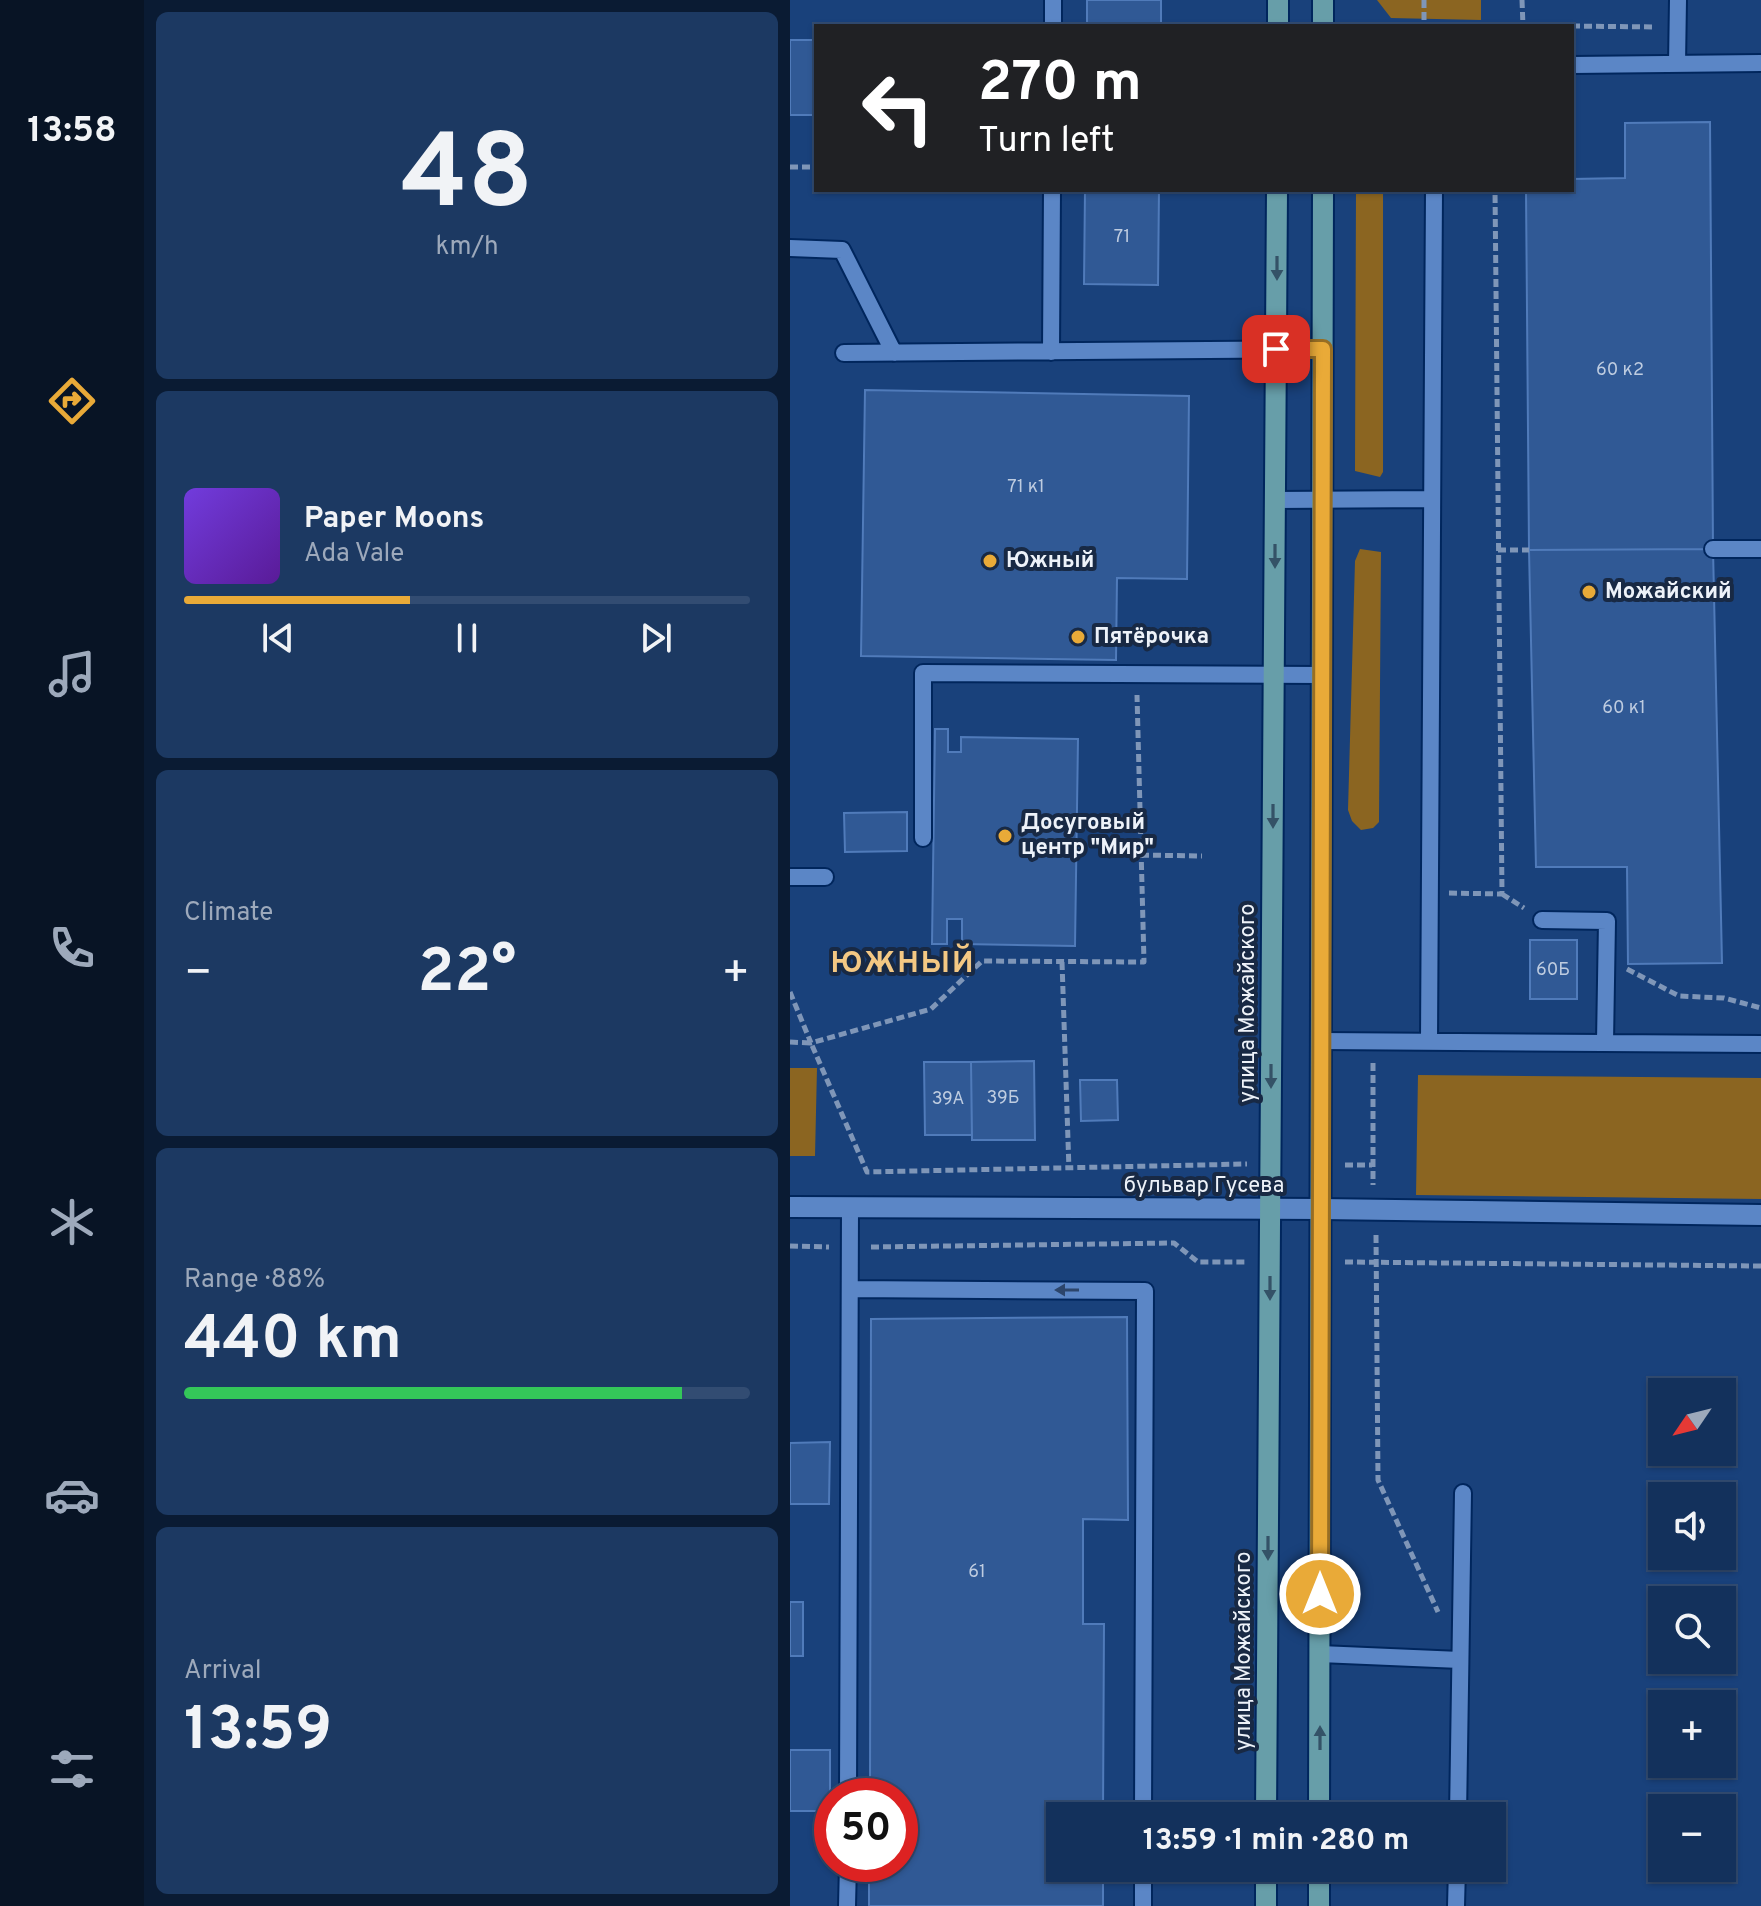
<!DOCTYPE html>
<meta charset="utf-8">
<style>
body{margin:0;font-family:Overpass,sans-serif;background:#1c3962;color:#f1f3f6;height:100vh;display:flex;flex-direction:column;font-size:30px;white-space:nowrap}
*{box-sizing:border-box;margin:0}
p{font-size:26px;color:#9da9bb}
.icon{flex:none;width:44px;height:44px;fill:none;stroke:currentColor;stroke-width:2;stroke-linecap:round;stroke-linejoin:round}
.map{position:relative;flex:1;overflow:hidden}
.sheet{display:flex;flex-direction:column;gap:12px;padding:12px;background:#0a1b33;width:646px}
.sheet>*{flex:none}
.banner{position:absolute;left:24px;top:24px;width:760px;height:168px;border-radius:0px;box-shadow:0 2px 6px #0004,0 0 0 2px #324c72;background:#202124;color:#fff;overflow:hidden}
.needle{width:52px;rotate:235deg}
.fabs{position:absolute;left:858px;top:1378px;display:grid;gap:16px}
.fabs a{display:grid;place-items:center;width:88px;height:88px;border-radius:0px;background:#13315c;box-shadow:0 2px 6px #0004,0 0 0 2px #324c72;font-size:40px}
.speed{position:absolute;left:24px;top:1778px;display:flex;gap:16px;font-size:40px;font-weight:700;text-align:center}
.speed>*{display:grid;place-content:center;width:104px;height:104px;border-radius:50%;background:#13315c;box-shadow:0 2px 6px #0004,0 0 0 2px #324c72;line-height:1}
.speed .limit{border:12px solid #d22;background:#fff;color:#111}
.pin{position:absolute;display:grid;place-items:center;width:68px;height:68px;color:#fff;margin:-34px;border-radius:16px;box-shadow:0 4px 12px #0006}
.me{position:absolute;width:88px;margin:-44px;rotate:0deg;stroke-linejoin:round;filter:drop-shadow(0 0 6px #0008)}
.turn{display:flex;align-items:center;gap:28px;height:168px;padding:0 32px;font-size:36px}
.turn .icon{width:104px;height:104px;stroke-width:2.5}
.turn b{display:block;font-size:56px;line-height:68px}
.big{font-size:60px;font-weight:700;line-height:1.1}
.sheet .widget{flex:1;display:flex;flex-direction:column;justify-content:center;gap:12px;min-width:0;padding:0 28px;border-radius:12px;background:#1c3962}
.sheet .dial{align-items:center;gap:0}
.dial b{font-size:104px;line-height:1}
.song{display:flex;align-items:center;gap:24px}
.cover{width:96px;height:96px;border-radius:12px;background:linear-gradient(135deg,hsl(260 70% 55%),hsl(270 70% 35%))}
.played{height:8px;border-radius:4px;background:linear-gradient(90deg,#e9aa38 40%,#324c72 40%)}
.keys{display:flex;justify-content:space-around;direction:ltr}
.heat{display:flex;justify-content:space-between;align-items:center;font-size:44px;direction:ltr}
.charge{height:12px;border-radius:6px;background:linear-gradient(90deg,#34c759 88%,#324c72 0)}
.trip{position:absolute;left:256px;top:1802px;width:460px;height:80px;border-radius:0px;background:#13315c;box-shadow:0 2px 6px #0004,0 0 0 2px #324c72;font-weight:700;line-height:80px;text-align:center}
main{display:flex;flex:1;min-height:0}
.tab-bar{display:flex;flex-direction:column;width:144px;justify-content:space-around;align-items:center;background:#081425;color:#9da9bb}
.tab-bar .icon{width:56px;height:56px}
.tab-bar .selected{color:#e9aa38}
.tab-bar b{font-size:36px;color:#f1f3f6}
.map>svg:first-child{display:block}
</style>
<main>
<nav class="tab-bar">
<b>13:58</b>
<svg class="icon selected" aria-label="directions" viewBox="0 0 24 24"><path d="M12 3l9 9-9 9-9-9zM9 14v-3h6M13 9l2 2-2 2"/></svg>
<svg class="icon" aria-label="music" viewBox="0 0 24 24"><path d="M9 18V5l10-2v13"/><circle cx="6" cy="18" r="3"/><circle cx="16" cy="16" r="3"/></svg>
<svg class="icon" aria-label="phone" viewBox="0 0 24 24"><path d="M5 4h4l2 5-3 2q2 4 5 5l2-3 5 2v4C11 20 4 13 5 4z"/></svg>
<svg class="icon" aria-label="climate" viewBox="0 0 24 24"><path d="M12 3v18M4 7l16 10M4 17L20 7"/></svg>
<svg class="icon" aria-label="car" viewBox="0 0 24 24"><path d="M5 17H2v-5l4-1 3-4h7l3 4 3 1v5h-3M9 17h6M6 11h13"/><circle cx="7" cy="17" r="2"/><circle cx="17" cy="17" r="2"/></svg>
<svg class="icon" aria-label="filters" viewBox="0 0 24 24"><path d="M4 7h16M4 17h16"/><circle cx="9" cy="7" r="2"/><circle cx="15" cy="17" r="2"/></svg>
</nav>
<section class="sheet">
<div class="widget dial"><b>48</b><p>km/h</p></div>
<div class="widget">
<div class="song"><i class="cover"></i><div><b>Paper Moons</b><p>Ada Vale</p></div></div>
<div class="played"></div>
<div class="keys"><svg class="icon" aria-label="previous" viewBox="0 0 24 24"><path d="M18 5L8 12l10 7zM5 5v14"/></svg><svg class="icon" aria-label="pause" viewBox="0 0 24 24"><path d="M8 5v14M16 5v14"/></svg><svg class="icon" aria-label="next" viewBox="0 0 24 24"><path d="M6 5l10 7-10 7zM19 5v14"/></svg></div>
</div>
<div class="widget"><p>Climate</p>
<div class="heat"><a>−</a><b class="big">22°</b><a>+</a></div>
</div>
<div class="widget"><p>Range · 88%</p><b class="big">440 km</b><div class="charge"></div></div>
<div class="widget"><p>Arrival</p><b class="big">13:59</b></div>
</section>
<div class="map">
<svg width="971" height="1906" viewBox="0 0 971 1906">
<rect width="100%" height="100%" fill="#19417b"/>
<path fill="#8b6521" d="M587,0H691V20L601,18Z
M566,190H593V472L590,477L565,471Z
M570,549L591,552L589,822L583,828L571,830L562,821L558,810L565,561Z
M0,1068H27L25,1156H0Z
M628,1075L971,1078V1199L626,1195Z"/>
<path fill="#305995" stroke="#507bba" stroke-width="2" d="M297,0H371V26H297Z
M0,40H26V115H0Z
M920,122L923,549L739,550L736,190H782V179L835,178V123Z
M295,190H369L368,285L294,284Z
M75,390L399,396L397,579L327,578L326,660L71,656Z
M923,549L932,963L838,964L837,867H746L739,550Z
M145,729H158V752H171V737L288,739L285,946L172,944V919H157V944H142Z
M117,812V851L55,852L54,813Z
M740,940H787V999H740Z
M244,1061L245,1140H182L181,1062Z
M134,1062H181L182,1135H135Z
M290,1080H327L328,1120L291,1121Z
M337,1317L338,1520L293,1519V1624H314L313,1816H270V1868H313V1906H79V1864H110V1796H80L81,1319Z
M40,1442L39,1504H0V1443Z
M0,1602H13V1656H0Z
M0,1750H40V1811H0Z"/>
<g fill="none" stroke-linecap="round" stroke-linejoin="round">
<g stroke="#00265d" stroke-width="20">
<path id="service" d="M263,26V0
M887,64L888,0
M782,65L971,63
M0,248L52,250L104,353
M261,352L262,190
M54,353L533,349
M485,500L642,499
M923,549H971
M133,838V673L532,675
M0,877H35
M752,920L817,921L815,1042
M531,1041L971,1044
M639,1041L644,190
M60,1289L355,1291L353,1816
M530,1654L670,1660
M58,1796L60,1208
M668,1816L673,1493
M57,1906L58,1864
M353,1906V1868
M666,1906L667,1868"/>
</g>
<g stroke="#00265d" stroke-width="24">
<path id="minor" d="M531,1209L971,1215"/>
</g>
<g stroke="#00265d" stroke-width="24">
<path id="tertiary" d="M0,1207L531,1209"/>
</g>
<g stroke="#00265d" stroke-width="24">
<path id="secondary" d="M533,0V26
M488,26V0
M476,1816L487,190
M529,1816L533,190
M476,1906V1868
M529,1906V1868"/>
</g>
<path stroke="#7f96b8" stroke-width="5" stroke-dasharray="8 4" stroke-linecap="butt" d="M634,0V26
M732,0L733,26
M593,25L723,26
M782,26L865,27
M0,167H26
M708,550H739
M351,855L412,856
M659,893L712,894L705,190
M712,894L734,908
M272,962L279,1170
M837,969L889,996L934,998L971,1008
M0,992L21,1043L141,1009L192,961L354,962L347,695
M0,1042L21,1043L77,1172L457,1164
M583,1063V1185
M555,1165H582
M586,1235L588,1480L648,1612
M0,1246L39,1247
M81,1247L384,1243L408,1262H457
M555,1262L971,1266"/>
<use href="#service" stroke="#5b86c6" stroke-width="16"/>
<use href="#minor" stroke="#5b86c6" stroke-width="20"/>
<use href="#tertiary" stroke="#5b86c6" stroke-width="20"/>
<use href="#secondary" stroke="#679ea9" stroke-width="20"/>
</g>
<defs><path id="oneway-solid" d="M-6-.8H1V-3.2L6.5 0L1 3.2V.8H-6Z" transform="scale(2)"/></defs>
<g fill="#345267">
<use href="#oneway-solid" transform="translate(487 268) rotate(90)"/>
<use href="#oneway-solid" transform="translate(485 556) rotate(90)"/>
<use href="#oneway-solid" transform="translate(483 816) rotate(90)"/>
<use href="#oneway-solid" transform="translate(481 1076) rotate(90)"/>
<use href="#oneway-solid" transform="translate(480 1288) rotate(90)"/>
<use href="#oneway-solid" transform="translate(478 1548) rotate(90)"/>
<use href="#oneway-solid" transform="translate(530 1738) rotate(-90)"/>
</g>
<use fill="#2c456b" href="#oneway-solid" transform="translate(277 1290) rotate(-180)"/>
<g fill="none" stroke-linecap="round" stroke-linejoin="round">
<g stroke="#976e24" stroke-width="20">
<path id="route" d="M486,349H533L530,1594"/>
</g>
<use href="#route" stroke="#e9aa38" stroke-width="14"/>
</g>
<g fill="#e9aa38" stroke="#182944" stroke-width="3">
<circle cx="200" cy="561" r="8"/>
<circle cx="799" cy="592" r="8"/>
<circle cx="288" cy="637" r="8"/>
<circle cx="215" cy="836" r="8"/>
</g>
<g text-anchor="middle" dominant-baseline="central" stroke-width="8" stroke-linejoin="round" paint-order="stroke">
<g font-size="18" fill="#becce0">
<text x="332" y="237">71</text>
<text x="830" y="370">60 к2</text>
<text x="236" y="487">71 к1</text>
<text x="834" y="708">60 к1</text>
<text x="763" y="970">60Б</text>
<text x="213" y="1098">39Б</text>
<text x="158" y="1099">39А</text>
<text x="187" y="1572">61</text>
</g>
<g font-size="22" font-weight="bold" fill="#edf2f9" stroke="#182944" text-anchor="start">
<text x="216" y="561">Южный</text>
<text x="815" y="592">Можайский</text>
<text x="304" y="637">Пятёрочка</text>
<text x="231" y="823">Досуговый<tspan x="231" dy="25">центр "Мир"</tspan></text>
</g>
<g font-size="22" fill="#edf2f9" stroke="#182944">
<text transform="translate(458 1003) rotate(-90)">улица Можайского</text>
<text x="414" y="1186">бульвар Гусева</text>
<text transform="translate(454 1651) rotate(-90)">улица Можайского</text>
</g>
<g font-size="30" font-weight="bold" letter-spacing="2" fill="#f4c883" stroke="#182944">
<text x="113" y="964">ЮЖНЫЙ</text>
</g>
</g>
</svg>
<div class="fabs">
<a><svg class="needle" viewBox="-14 -14 28 28"><path d="M0-13l5 13h-10z" fill="#e53935"/><path d="M0 13l5-13h-10z" fill="#9da9bb"/></svg></a>
<a><svg class="icon" aria-label="sound" viewBox="0 0 24 24"><path d="M4 9h4l5-4v14l-5-4H4zM17 9q2 3 0 6"/></svg></a>
<a><svg class="icon" aria-label="search" viewBox="0 0 24 24"><circle cx="10" cy="10" r="6"/><path d="M15 15l6 6"/></svg></a>
<a>+</a>
<a>−</a>
</div>
<div class="speed"><div class="limit">50</div></div>
<div class="pin" style="left:486px;top:349px;background:#d93025"><svg class="icon" aria-label="arrive" viewBox="0 0 24 24"><path d="M6 21V4h12l-3 4 3 4H6"/></svg></div>
<svg class="me" style="left:530px;top:1594px" viewBox="-20 -20 40 40"><circle r="17" fill="#e9aa38" stroke="#fff" stroke-width="3"/><path d="M0-11L8 9 0 5-8 9z" fill="#fff"/></svg>
<div class="trip">13:59 · 1 min · 280 m</div>
<div class="banner">
<div class="turn"><svg class="icon" aria-label="left" viewBox="0 0 24 24"><path d="M17 20v-9H6M10 6l-5 5 5 5"/></svg><div><b>270 m</b>Turn left</div></div>
</div>
</div>
</main>
